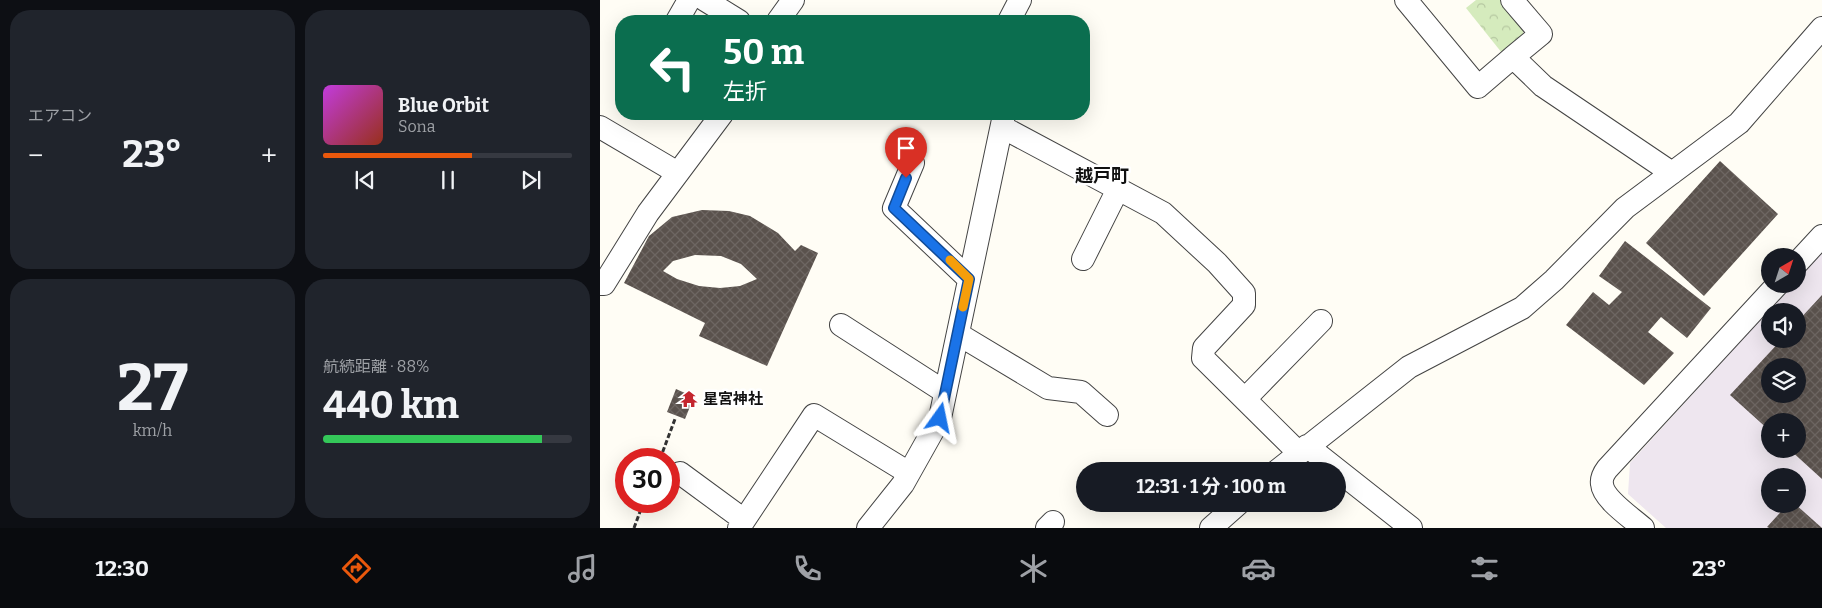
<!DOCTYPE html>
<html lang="ja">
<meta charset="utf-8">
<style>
body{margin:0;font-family:Bitter,"Noto Sans JP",serif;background:#20242c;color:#f1f3f6;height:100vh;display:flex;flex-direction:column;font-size:19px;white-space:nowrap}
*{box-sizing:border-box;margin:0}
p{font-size:16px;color:#9ea1a6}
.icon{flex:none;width:28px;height:28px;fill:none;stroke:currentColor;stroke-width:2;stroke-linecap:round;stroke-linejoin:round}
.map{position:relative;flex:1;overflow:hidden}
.details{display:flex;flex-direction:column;gap:10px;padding:10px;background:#0d0f14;width:600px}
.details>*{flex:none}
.top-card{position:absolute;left:15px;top:15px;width:475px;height:105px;border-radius:20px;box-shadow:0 5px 20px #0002;background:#0b6e4f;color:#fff;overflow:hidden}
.needle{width:32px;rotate:39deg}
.fabs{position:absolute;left:1161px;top:248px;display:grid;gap:10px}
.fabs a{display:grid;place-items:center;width:45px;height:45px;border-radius:50%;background:#171b24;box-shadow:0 5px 20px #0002;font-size:25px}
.speed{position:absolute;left:15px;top:448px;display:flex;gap:10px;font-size:25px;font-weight:700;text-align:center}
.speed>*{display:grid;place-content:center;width:65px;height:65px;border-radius:50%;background:#171b24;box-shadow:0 5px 20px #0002;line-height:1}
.speed .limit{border:8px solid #d22;background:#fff;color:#111}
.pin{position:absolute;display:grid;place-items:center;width:42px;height:42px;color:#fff;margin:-51px -21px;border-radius:50% 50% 50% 0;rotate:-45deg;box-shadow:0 0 5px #0007}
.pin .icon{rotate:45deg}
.me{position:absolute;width:55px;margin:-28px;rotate:12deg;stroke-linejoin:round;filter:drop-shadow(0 0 4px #0008)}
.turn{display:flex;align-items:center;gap:18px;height:105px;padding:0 25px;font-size:22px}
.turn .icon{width:65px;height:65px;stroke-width:2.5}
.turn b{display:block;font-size:35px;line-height:42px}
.big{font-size:38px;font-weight:700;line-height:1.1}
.details .card{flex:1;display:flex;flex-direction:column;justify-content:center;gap:8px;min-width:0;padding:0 18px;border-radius:20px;background:#20242c}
.details .dial{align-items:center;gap:0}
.dial b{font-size:65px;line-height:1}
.song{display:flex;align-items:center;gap:15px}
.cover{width:60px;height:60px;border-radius:8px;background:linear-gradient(135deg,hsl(290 70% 55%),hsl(10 70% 35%))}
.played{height:5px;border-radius:2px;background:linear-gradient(90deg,#ea580c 60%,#363941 60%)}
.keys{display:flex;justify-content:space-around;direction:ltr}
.heat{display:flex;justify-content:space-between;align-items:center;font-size:28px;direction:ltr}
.charge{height:8px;border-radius:4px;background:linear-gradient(90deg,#34c759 88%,#363941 0)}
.details .tiles{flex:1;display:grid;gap:10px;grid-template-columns:repeat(2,1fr)}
.trip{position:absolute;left:476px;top:462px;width:270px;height:50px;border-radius:25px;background:#171b24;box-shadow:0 5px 20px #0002;font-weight:700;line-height:50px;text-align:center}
.tabs{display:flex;height:80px;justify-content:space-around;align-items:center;background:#090b0e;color:#9ea1a6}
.tabs .icon{width:35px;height:35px}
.tabs .on{color:#ea580c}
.tabs b{font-size:22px;color:#f1f3f6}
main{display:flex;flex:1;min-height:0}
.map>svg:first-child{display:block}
</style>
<main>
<section class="details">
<div class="tiles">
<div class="card"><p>エアコン</p>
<div class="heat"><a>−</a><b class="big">23°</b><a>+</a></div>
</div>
<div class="card">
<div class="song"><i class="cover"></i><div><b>Blue Orbit</b><p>Sona</p></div></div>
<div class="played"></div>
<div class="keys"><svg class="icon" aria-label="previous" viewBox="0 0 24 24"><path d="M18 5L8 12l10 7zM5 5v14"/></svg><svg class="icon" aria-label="pause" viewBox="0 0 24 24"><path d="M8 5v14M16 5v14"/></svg><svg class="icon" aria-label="next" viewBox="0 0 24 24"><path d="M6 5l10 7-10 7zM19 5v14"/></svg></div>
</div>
<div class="card dial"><b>27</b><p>km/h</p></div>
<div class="card"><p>航続距離 · 88%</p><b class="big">440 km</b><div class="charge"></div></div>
</div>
</section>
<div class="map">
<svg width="1222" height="528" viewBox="0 0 1222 528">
<defs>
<pattern id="park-crowns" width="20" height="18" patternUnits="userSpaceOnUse" patternTransform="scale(1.25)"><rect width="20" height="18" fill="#d5ebbd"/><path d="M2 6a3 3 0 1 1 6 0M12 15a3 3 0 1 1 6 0" fill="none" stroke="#b6c8a1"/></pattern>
<pattern id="building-cross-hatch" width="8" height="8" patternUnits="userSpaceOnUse" patternTransform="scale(1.25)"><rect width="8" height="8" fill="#5a524d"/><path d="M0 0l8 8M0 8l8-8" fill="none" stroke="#6d6662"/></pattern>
</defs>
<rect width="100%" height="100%" fill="#fffdf5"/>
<path fill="#eee6ef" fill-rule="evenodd" d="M1222,251V528H1066L1028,494L1030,463L1193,284H1198V278ZM1170,311H1198V339H1170ZM1170,366H1198V394H1170ZM1170,421H1198V449H1170ZM1170,476H1198V504H1170Z"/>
<path fill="url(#park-crowns)" d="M876,0H903L924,26L923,35L902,53L866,8Z"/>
<path fill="url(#building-cross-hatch)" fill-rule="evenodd" d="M1120,161L1178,214L1104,296L1046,243Z
M102,210L129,211L150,216L178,233L195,251L201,245L218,253L167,366L99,336L105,323L24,283L49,236L72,217ZM95,255L121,256L141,264L157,279L140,286L120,288L99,286L77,279L63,271L73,261Z
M1025,241L1111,308L1087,338L1061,317L1048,332L1074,353L1044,385L966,325L993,292L1009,305L1022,292L999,276Z
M1222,295V479L1189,449H1198V421H1170V431L1130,395L1182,339H1198V321ZM1170,366H1198V394H1170Z
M76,389L94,397L85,419L67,412Z
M1188,504H1195L1222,528H1169L1167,527Z"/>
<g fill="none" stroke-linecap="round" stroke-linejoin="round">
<g stroke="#444" stroke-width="24">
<path id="minor" d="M105,0L139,21
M806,0L878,87L913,57
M912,0L941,34L913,57L943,86L1072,173
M77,21L89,0
M178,21L193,0
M409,21L420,0
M0,127L78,173
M402,127L563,213L617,263L644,293V305L604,348L603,358L699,453
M313,163L294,208L369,279
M483,259L518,189
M1198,262L1222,236
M0,284H4L48,213L122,114
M241,325L345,392
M358,334L448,388L481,392L507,415
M645,399L721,321
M707,446L811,528
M677,471L809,367L922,308L954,280L1025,208L1139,123L1222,28
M80,473L144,520
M139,528L214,415L309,473
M268,528L303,484L340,418L404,115
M447,528L453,522
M611,528L638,504
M1043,528C1032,518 1003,499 1002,484C1001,478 1004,473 1007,469L1178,284"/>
</g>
<path stroke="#333" stroke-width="3" stroke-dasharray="5 2.5" stroke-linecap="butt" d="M60,459L75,419
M34,528L44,501"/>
<use href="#minor" stroke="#fff" stroke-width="22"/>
</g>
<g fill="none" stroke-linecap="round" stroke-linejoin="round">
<g stroke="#114b97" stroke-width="12">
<path id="route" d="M306,178L294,208L369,279L340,418"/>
</g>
<use href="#route" stroke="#1a73e8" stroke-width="9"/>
<path stroke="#f59e0b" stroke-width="9" d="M350,260L369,279L363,307"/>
</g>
<defs>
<g id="temple-bare" transform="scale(1.35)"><path d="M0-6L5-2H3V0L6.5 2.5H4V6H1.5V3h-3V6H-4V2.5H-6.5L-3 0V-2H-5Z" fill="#c4262e" stroke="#fff" stroke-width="2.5" paint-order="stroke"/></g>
</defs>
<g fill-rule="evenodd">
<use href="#temple-bare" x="89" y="399"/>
</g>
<g text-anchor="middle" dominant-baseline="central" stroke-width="5" stroke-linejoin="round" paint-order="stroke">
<g font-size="15" font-weight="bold" fill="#111" stroke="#fff" text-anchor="start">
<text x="103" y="399">星宮神社</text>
</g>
<g font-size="18" font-weight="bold" fill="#111" stroke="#fff">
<text x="502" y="176">越戸町</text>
</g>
</g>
</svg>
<div class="fabs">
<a><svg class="needle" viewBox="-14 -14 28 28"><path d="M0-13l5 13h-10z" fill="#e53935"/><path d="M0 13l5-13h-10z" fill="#9ea1a6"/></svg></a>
<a><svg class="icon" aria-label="sound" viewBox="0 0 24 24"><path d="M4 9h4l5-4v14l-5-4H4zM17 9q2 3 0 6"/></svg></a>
<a><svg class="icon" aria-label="layers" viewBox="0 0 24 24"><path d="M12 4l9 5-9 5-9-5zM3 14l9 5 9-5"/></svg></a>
<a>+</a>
<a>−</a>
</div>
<div class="speed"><div class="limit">30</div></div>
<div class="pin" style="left:306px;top:178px;background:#d93025"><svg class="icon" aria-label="arrive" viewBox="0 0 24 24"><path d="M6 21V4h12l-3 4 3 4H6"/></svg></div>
<svg class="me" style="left:340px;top:418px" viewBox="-20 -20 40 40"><path d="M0-17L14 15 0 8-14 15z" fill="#1a73e8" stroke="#fff" stroke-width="4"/></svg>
<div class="trip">12:31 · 1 分 · 100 m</div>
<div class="top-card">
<div class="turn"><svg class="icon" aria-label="left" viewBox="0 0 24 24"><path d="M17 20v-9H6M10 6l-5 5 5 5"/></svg><div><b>50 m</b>左折</div></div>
</div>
</div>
</main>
<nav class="tabs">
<b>12:30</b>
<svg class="icon on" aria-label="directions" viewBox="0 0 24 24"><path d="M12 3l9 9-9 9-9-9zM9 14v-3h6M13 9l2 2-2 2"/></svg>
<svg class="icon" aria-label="music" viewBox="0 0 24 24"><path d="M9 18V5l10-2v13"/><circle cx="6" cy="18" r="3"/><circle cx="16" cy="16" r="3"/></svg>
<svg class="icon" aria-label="phone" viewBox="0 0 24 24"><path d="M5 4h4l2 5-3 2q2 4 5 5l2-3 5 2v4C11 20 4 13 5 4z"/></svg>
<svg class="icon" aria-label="climate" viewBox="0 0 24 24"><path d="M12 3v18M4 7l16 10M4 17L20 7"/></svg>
<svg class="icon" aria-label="car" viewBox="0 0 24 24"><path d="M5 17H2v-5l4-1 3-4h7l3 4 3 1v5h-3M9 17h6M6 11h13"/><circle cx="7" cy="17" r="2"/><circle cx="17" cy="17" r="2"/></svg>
<svg class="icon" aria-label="filters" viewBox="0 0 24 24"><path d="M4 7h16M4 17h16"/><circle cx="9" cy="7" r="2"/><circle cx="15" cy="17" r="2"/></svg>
<b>23°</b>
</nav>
